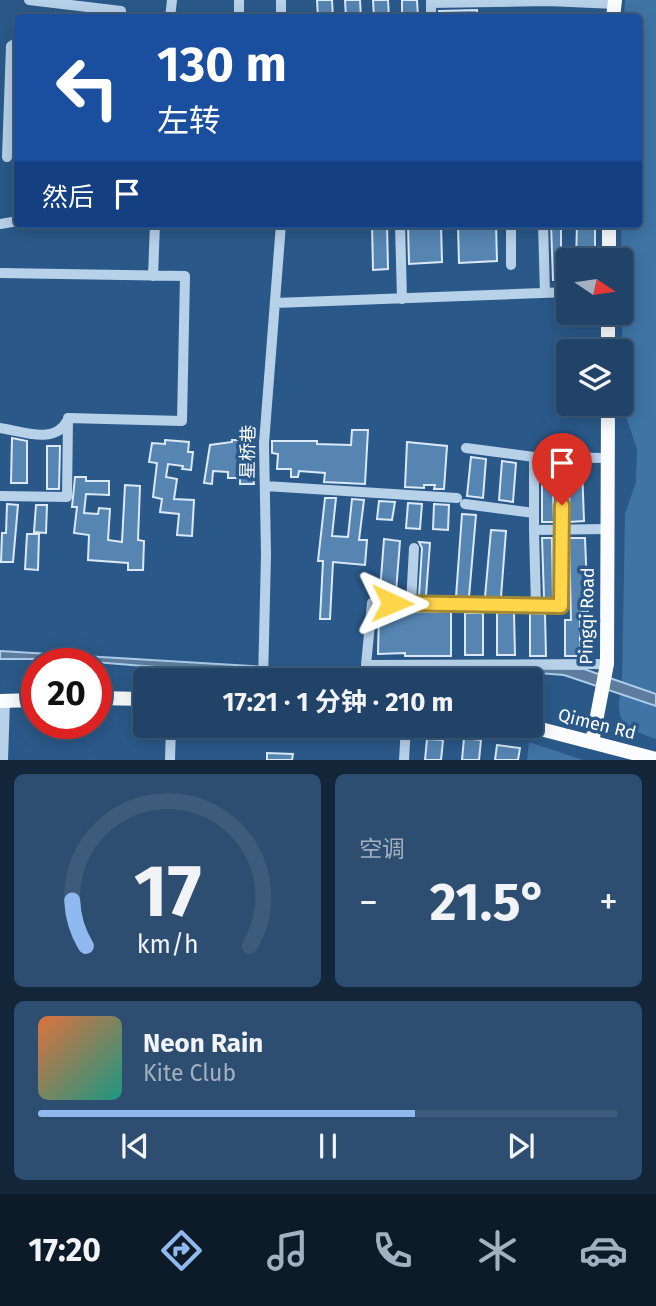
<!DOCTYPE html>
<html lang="zh">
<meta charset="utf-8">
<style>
body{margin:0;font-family:"Fira Sans","Noto Sans SC",sans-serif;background:#2d4e70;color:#f1f3f6;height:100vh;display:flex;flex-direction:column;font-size:26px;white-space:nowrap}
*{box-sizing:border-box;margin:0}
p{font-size:23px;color:#a2b0c0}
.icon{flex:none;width:38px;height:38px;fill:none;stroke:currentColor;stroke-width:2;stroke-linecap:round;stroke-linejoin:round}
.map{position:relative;height:760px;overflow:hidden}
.drawer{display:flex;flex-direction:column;gap:14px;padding:14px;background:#122539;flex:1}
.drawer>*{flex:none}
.hud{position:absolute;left:14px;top:14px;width:628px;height:214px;border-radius:7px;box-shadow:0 4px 18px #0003,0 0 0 2px #3d5c7b;background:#1a4fa0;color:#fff;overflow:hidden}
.needle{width:46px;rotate:103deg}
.controls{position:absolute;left:556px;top:248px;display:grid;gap:14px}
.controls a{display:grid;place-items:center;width:77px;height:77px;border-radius:7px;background:#204367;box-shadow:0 4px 18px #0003,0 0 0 2px #3d5c7b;font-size:35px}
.speed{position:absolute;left:21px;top:648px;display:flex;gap:14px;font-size:35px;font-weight:700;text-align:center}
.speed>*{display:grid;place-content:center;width:91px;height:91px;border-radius:50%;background:#204367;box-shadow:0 4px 18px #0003,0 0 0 2px #3d5c7b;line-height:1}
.speed .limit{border:10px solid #d22;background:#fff;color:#111}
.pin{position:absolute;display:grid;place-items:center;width:60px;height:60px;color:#fff;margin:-72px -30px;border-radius:50% 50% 50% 0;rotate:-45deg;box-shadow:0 0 7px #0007}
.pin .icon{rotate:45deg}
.me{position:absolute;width:77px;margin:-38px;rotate:91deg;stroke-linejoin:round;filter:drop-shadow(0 0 5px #0008)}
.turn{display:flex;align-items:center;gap:24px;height:147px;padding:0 28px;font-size:32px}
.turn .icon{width:91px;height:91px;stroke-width:2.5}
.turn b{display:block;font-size:49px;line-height:60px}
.then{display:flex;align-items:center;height:66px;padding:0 28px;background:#0003;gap:14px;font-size:26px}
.big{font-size:52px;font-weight:700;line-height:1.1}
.drawer .tile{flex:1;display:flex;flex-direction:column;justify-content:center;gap:10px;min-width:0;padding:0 24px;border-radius:10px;background:#2d4e70}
.drawer .dial{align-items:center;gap:0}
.dial svg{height:182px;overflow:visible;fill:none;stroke:#3d5c7b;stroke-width:7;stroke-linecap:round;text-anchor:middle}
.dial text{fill:#f1f3f6;stroke:none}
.song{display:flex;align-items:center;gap:21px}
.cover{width:84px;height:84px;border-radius:10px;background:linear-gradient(135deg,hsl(20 70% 55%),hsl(170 70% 35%))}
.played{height:7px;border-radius:4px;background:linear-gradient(90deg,#90b9f0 65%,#3d5c7b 65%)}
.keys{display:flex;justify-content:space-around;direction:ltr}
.heat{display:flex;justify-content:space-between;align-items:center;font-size:38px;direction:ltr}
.drawer .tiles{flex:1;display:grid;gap:14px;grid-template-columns:1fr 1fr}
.tile:last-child{grid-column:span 2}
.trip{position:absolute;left:133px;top:668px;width:410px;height:70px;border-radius:7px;background:#204367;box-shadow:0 4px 18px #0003,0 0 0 2px #3d5c7b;font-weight:700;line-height:70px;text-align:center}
.menu{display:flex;height:112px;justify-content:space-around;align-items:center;background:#0d1b29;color:#a2b0c0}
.menu .icon{width:49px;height:49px}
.menu .active{color:#90b9f0}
.menu b{font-size:32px;color:#f1f3f6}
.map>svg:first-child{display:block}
</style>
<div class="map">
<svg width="656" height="760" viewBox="0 0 656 760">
<rect width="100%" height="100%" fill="#2a5989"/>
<path fill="#3f74a5" d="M625,0H656V739C619,727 615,721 622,683L625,514L636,482L637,449L623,407L621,224H639V18L624,17Z
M529,742L583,760H527Z"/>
<path fill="#5e7d9e" stroke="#accce9" stroke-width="2" d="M0,651L267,667L584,669L656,694V706L564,675L538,673L516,681L477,674V677L460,674L459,677L444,674L443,677L426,674L256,675L57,659H0Z"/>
<path fill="#5685b2" stroke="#dbe9f7" stroke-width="2" d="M317,0H332L333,18H318Z
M345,0H360L361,18H346Z
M373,0H388L389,18H374Z
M402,0H417L418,18H402Z
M477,10V18H440L439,11Z
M372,224H387L388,269L373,270Z
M408,224H441L442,262L409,264Z
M458,224H496L497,261L459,263Z
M551,224H561V256H569V280H553Z
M577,224H595V261H576Z
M352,430H368L365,484L324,482L325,473L299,471L298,477H291V469H277L278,454L272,453V441H317V444L351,445Z
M12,438L27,441V483H11Z
M165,440L189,442L188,452H193L191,470L182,469L183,466L168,464L166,477L177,479L174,499L194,500L192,536L177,535L179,514L160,512L162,499L153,497L157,463L149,462L152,443L165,444Z
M232,440H250L254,484H240V478H228V472L213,471L212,484L204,483L210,445L232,442Z
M407,442L447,446L444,489H434L435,485H424V488L405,487Z
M47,446H60L59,489H47Z
M471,457L486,459L483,498L467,496Z
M502,461L516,463L513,502L499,500Z
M542,465H552L554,522H542Z
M570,465L582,466L584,521L569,522Z
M75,477H86V481H109V495L86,494L84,513L98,514L99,508L110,509L108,540L122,542L125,485L140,486L138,540L144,541L143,570H128V563L88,560L89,535L74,533L77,507H72Z
M325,498H336L332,536L348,537L352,499L364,500L359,540H367L365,565L333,562L330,619H320L323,561H318Z
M379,501L395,502L392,520L377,519Z
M408,503L422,504L420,529L406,528Z
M7,504L18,505L13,562H1L2,533H6Z
M434,504L449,505L448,530L433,529Z
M36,505H47L46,533L34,532Z
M462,514L476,515L469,597H456Z
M491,530L506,531L501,597H485Z
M27,534H39L38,570L25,569Z
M542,538H552L553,598H544Z
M569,538H585L588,612H580V656H565V620H571Z
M384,539L400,541L396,592L380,591Z
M419,542L430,543L426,596H419L422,548Z
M379,611L451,612V656H405V653L378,654Z
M465,613H483V655H465Z
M497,613H514L515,655H497Z
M530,613L545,614L546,656H530Z
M464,738L481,740L479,760H462Z
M427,739L443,740L441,760H425Z
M497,745L520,748L518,760H495Z
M267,753L293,754L292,760H267Z"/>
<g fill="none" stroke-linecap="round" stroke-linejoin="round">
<path stroke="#b7d1e9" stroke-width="10" d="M29,0L121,11L122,18
M239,0V18
M281,0V18
M431,0V18
M431,3L548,1L615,4
M170,18L172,0
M7,157L11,46L18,42
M0,224L18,221
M400,224L402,299
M543,224L545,293
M511,265V224
M0,273L185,276L182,421L68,418
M153,276L155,224
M275,303L569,292
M0,428C21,431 55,445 67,421
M466,448L534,457L608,458
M534,457V530
M265,486L457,498
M0,496L67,497L68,418
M465,504L534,513
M414,548L411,604L372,603L366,665L607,664
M411,604L561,606L562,457
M536,606L534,530L607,529
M263,681L266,555L264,443L281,224
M504,681L506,665
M3,760L5,701
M170,760L171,726
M404,760L406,726"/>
<path stroke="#fafcfe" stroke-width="14" d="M613,18L615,0
M609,261V224
M608,352V313
M96,698L145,699
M0,701L37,700
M529,726L656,759
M592,742L607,664L608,404"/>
</g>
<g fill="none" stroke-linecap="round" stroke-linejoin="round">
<g stroke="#a68a30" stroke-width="18">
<path id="route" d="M392,603L561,606L562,505"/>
</g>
<use href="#route" stroke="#ffd54a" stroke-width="12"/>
</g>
<g text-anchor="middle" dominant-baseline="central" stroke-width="7" stroke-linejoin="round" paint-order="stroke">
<g font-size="18" fill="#fff" stroke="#2a5989">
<text transform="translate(248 452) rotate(-89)">星桥巷</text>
<text transform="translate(587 616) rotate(-89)">Pingqi Road</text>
<text transform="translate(597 724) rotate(14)">Qimen Rd</text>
</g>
</g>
</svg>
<div class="controls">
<a><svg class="needle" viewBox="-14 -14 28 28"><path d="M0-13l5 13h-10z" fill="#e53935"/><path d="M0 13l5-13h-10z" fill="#a2b0c0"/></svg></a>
<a><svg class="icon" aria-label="layers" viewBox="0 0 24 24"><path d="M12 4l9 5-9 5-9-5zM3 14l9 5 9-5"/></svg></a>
</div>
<div class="speed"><div class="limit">20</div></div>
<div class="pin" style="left:562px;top:505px;background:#d93025"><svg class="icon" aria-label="arrive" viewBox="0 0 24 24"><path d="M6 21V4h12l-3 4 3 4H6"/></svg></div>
<svg class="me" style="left:392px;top:603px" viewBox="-20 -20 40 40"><path d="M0-17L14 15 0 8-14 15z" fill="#ffd54a" stroke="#fff" stroke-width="4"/></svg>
<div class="trip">17:21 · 1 分钟 · 210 m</div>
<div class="hud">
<div class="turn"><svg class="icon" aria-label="left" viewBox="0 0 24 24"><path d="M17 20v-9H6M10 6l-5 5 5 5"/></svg><div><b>130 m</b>左转</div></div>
<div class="then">然后<svg class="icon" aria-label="arrive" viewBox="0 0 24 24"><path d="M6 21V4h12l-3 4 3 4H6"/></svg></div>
</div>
</div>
<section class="drawer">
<div class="tiles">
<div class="tile dial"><svg viewBox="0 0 100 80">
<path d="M14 69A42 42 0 1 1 86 69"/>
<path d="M14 69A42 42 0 0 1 8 49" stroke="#90b9f0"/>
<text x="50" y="56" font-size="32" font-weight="700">17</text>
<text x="50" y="72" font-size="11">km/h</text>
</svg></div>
<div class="tile"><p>空调</p>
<div class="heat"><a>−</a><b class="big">21.5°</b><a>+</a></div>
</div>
<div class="tile">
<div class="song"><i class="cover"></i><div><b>Neon Rain</b><p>Kite Club</p></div></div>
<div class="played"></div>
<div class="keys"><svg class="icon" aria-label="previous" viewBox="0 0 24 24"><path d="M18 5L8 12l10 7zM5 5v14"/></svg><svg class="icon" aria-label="pause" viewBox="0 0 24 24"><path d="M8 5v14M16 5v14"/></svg><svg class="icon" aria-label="next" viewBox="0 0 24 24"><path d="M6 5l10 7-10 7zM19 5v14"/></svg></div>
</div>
</div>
</section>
<nav class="menu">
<b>17:20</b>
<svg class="icon active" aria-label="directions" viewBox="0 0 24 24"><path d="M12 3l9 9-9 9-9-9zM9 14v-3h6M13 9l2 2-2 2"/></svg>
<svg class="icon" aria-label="music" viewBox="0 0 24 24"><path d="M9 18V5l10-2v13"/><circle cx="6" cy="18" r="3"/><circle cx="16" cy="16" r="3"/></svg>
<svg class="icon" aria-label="phone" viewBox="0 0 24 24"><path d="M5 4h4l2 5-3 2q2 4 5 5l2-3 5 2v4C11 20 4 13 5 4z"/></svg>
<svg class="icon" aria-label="climate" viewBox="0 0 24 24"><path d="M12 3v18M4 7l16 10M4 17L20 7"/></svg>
<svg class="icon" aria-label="car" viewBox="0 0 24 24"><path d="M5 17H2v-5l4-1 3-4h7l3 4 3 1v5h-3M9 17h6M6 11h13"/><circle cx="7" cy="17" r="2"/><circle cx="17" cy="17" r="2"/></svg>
</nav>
